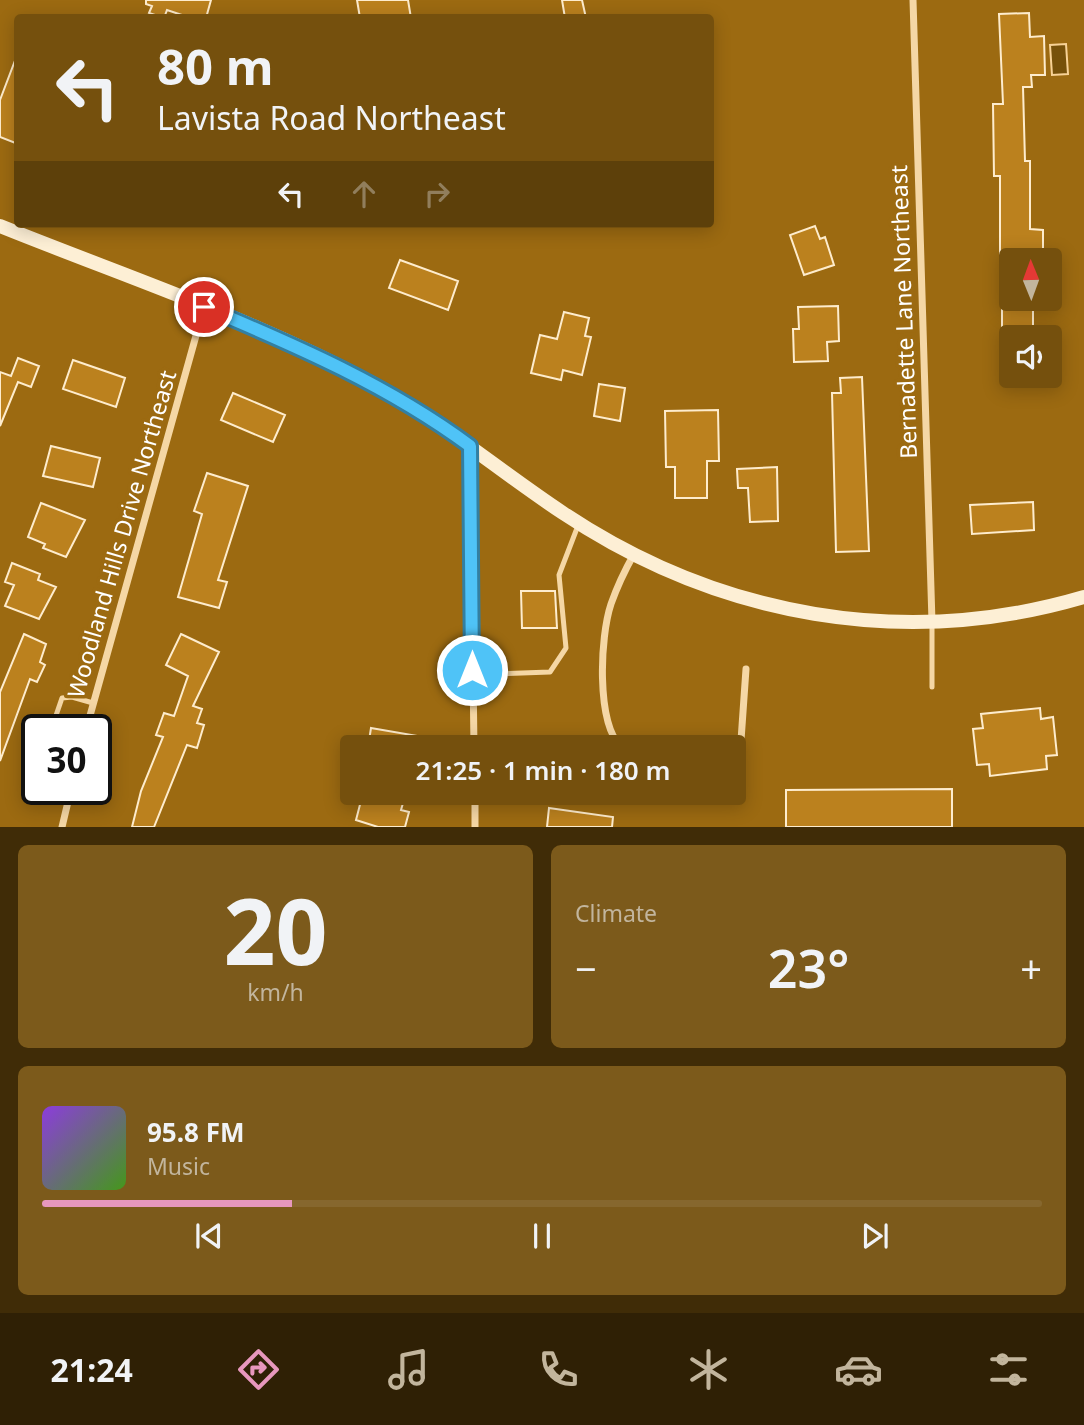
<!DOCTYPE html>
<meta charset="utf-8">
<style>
body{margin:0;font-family:"Noto Sans",sans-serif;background:#7c5a1b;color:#f1f3f6;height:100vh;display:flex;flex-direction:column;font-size:26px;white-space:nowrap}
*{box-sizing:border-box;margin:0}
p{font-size:23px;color:#c2b59d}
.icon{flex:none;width:38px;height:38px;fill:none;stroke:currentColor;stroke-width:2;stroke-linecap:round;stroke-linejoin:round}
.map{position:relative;height:827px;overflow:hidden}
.details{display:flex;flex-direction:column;gap:18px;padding:18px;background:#402c07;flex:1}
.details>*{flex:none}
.top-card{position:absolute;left:14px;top:14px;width:700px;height:214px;border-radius:7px;box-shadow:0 4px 18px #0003;background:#75500d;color:#f1f3f6;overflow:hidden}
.needle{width:46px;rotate:359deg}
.buttons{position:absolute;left:999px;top:248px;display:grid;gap:14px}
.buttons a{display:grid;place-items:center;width:63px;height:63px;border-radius:7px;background:#75500d;box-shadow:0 4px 18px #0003;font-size:35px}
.speed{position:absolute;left:21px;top:714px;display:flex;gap:14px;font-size:35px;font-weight:700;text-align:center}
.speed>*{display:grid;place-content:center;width:91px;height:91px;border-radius:50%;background:#75500d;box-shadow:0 4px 18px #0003;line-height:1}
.speed .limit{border:4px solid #111;border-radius:10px;background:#fff;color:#111}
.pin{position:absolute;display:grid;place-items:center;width:60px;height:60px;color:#fff;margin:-30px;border:4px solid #fff;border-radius:50%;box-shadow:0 2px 7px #0007}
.me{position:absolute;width:77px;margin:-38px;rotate:0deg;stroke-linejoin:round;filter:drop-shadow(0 0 5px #0008)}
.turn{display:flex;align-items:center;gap:24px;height:147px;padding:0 28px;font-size:32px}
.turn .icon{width:91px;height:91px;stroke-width:2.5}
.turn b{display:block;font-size:49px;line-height:60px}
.lanes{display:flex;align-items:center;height:66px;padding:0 28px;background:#0003;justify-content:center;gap:35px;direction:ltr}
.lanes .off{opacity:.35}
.big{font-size:52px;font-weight:600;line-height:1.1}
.details .card{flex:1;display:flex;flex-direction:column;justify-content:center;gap:10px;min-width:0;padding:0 24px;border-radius:10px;background:#7c5a1b}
.details .dial{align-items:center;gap:0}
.dial b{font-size:91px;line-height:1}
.song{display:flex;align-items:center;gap:21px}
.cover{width:84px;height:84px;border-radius:10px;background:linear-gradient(135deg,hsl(270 70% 55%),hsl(100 70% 35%))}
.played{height:7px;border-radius:4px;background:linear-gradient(90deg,#e797bd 25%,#86672e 25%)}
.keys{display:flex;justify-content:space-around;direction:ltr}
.heat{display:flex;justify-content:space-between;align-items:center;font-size:38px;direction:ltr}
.details .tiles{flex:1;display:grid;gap:18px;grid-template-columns:1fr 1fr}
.card:last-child{grid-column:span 2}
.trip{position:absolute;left:340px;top:735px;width:406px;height:70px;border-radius:7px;background:#75500d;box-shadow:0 4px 18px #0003;font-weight:600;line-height:70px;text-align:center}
.tab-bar{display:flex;height:112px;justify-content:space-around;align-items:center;background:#2f2005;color:#c2b59d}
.tab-bar .icon{width:49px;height:49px}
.tab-bar .on{color:#e797bd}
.tab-bar b{font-size:32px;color:#f1f3f6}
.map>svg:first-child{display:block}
</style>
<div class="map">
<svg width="1084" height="827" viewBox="0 0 1084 827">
<rect width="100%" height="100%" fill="#9c6a11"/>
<path fill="#77510a" stroke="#f8d296" stroke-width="2" d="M1066,44L1068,74L1052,75L1050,45Z"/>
<path fill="#bb811e" stroke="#feeccd" stroke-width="2" d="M146,0H211L206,18H191L167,10L164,18L149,13L152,6L146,4Z
M357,0H408L411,18H360Z
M562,0H582L586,18H565Z
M1029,13L1030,37L1044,36L1045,75H1031L1032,87H1023L1025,161H1030V229L1043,230V261H1000V176H994L993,104H1003L999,14Z
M16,58H18V144L0,137V100Z
M815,226L820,239L825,237L834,265L804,275L790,235Z
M400,260L458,281L448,310L389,288Z
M1002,299H1033V338H1002Z
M838,306L839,341L827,342L828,361L794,362L793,329H799L798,307Z
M564,312L589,318L585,336L591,337L582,375L563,370L561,380L531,373L540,335L557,339Z
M18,358L39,366L31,387L18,382L0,426V372L11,376Z
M73,360L125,378L116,407L63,389Z
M862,377L869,551L836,552L832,393H841L840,378Z
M599,384L625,388L620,421L594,416Z
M233,393L285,415L273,442L221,420Z
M718,410L719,461H707V498H675V467H666L665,411Z
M51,446L100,458L93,487L43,476Z
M777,467L778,521L750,522L748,488H738L737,469Z
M207,473L248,486L218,580L227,582L219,608L178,597L202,514L194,511Z
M1033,502L1034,530L972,534L970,505Z
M41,503L85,520L66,557L43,548L45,544L28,537Z
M12,563L40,574L38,580L56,587L39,619L5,606L14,585L5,582Z
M521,591H555L557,628H522Z
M24,634L46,644L40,662L45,665L37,682L30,679L0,761V692Z
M181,634L219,652L193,706L202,709L197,723L204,725L197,748L187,745L154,827H132L141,791L163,737L156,735L164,713L174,716L188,676L166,665Z
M1040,708L1041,719L1053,717L1057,755L1046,756L1047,769L990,776L989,764L977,765L973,729L983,728L981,714Z
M371,728L435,739L434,747H368Z
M952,789V827H786V790Z
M363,793H406L401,810L409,812L405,827H378L356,820Z
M549,808L613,817L612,827H547Z"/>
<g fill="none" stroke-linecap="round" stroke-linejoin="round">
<path stroke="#f5d7a5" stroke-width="5" d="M932,623V687
M472,670L498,674L550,672L566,648L559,575L579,523
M51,730L62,698L72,697L93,703"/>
<path stroke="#f5d7a5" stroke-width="7" d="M913,0L932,622
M470,447L474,747
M86,730L204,307
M621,747C596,722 600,637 611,604C617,587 625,570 634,554
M733,778L739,769L746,669
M475,793V827
M62,827L71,789"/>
<path stroke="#fdefd5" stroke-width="14" d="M0,226C124,276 254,319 372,383C440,420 498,470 563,513C719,617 904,650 1084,597"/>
</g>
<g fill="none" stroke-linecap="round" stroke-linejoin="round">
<g stroke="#337fa1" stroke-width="18">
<path id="route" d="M204,307C297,346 389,386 470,446L472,670"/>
</g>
<use href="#route" stroke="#4fc3f7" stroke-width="12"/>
</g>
<g text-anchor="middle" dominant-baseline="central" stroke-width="7" stroke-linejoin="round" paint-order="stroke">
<g font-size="23" fill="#fff" stroke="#9c6a11">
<text transform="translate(903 312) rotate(-92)">Bernadette Lane Northeast</text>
<text transform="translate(121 534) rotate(-74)">Woodland Hills Drive Northeast</text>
</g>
</g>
</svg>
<div class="buttons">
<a><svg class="needle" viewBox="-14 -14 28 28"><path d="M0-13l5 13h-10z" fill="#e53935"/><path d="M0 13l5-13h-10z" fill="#c2b59d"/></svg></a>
<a><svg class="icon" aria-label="sound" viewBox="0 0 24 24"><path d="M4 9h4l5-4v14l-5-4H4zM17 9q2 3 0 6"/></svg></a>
</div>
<div class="speed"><div class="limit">30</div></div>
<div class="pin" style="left:204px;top:307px;background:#d93025"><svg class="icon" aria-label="arrive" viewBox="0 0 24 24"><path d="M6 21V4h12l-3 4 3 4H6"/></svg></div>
<svg class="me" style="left:472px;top:670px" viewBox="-20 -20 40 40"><circle r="17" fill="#4fc3f7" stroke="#fff" stroke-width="3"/><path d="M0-11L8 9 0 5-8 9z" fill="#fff"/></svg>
<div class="trip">21:25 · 1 min · 180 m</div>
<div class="top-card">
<div class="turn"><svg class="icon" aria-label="left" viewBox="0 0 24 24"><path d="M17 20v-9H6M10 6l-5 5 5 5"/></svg><div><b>80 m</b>Lavista Road Northeast</div></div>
<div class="lanes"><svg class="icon" aria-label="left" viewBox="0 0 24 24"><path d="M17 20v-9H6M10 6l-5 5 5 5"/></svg><svg class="icon off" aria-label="ahead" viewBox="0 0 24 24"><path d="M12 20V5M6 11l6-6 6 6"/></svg><svg class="icon off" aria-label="right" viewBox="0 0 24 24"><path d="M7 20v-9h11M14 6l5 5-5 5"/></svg></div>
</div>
</div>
<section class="details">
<div class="tiles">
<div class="card dial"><b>20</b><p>km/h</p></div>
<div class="card"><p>Climate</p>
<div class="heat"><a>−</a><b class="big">23°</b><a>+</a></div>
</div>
<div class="card">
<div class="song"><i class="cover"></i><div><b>95.8 FM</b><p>Music</p></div></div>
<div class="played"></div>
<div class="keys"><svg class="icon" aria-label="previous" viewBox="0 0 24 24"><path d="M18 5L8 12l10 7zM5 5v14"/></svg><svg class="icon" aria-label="pause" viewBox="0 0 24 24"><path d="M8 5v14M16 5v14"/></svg><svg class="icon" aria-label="next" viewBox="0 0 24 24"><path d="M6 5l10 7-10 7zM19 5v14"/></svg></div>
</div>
</div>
</section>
<nav class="tab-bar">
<b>21:24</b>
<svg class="icon on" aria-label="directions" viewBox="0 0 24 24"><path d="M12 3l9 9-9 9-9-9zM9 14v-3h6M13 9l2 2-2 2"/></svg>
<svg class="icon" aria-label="music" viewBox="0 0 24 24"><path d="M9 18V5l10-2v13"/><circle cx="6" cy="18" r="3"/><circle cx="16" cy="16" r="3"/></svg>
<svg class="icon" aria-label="phone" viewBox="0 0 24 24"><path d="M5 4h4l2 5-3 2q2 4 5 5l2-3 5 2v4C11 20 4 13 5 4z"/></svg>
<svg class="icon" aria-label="climate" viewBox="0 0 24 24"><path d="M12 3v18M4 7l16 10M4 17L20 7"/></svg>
<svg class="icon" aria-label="car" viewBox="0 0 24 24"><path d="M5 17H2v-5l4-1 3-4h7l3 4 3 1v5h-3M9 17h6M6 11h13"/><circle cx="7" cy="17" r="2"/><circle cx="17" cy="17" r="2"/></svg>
<svg class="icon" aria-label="filters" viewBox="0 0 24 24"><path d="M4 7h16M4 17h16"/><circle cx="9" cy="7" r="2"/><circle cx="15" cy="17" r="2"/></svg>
</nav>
